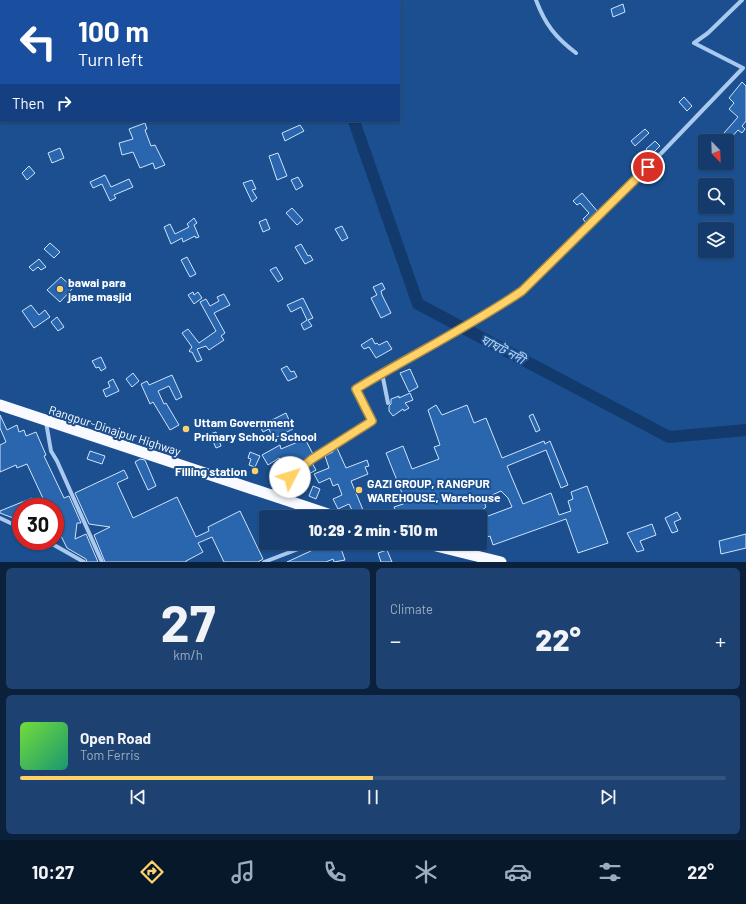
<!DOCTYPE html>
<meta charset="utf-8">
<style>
body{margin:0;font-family:Barlow,"Noto Sans Bengali",sans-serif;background:#1d4271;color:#f1f3f6;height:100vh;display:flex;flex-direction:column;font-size:15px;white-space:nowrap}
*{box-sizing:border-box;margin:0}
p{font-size:13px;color:#9dadc1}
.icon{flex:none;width:22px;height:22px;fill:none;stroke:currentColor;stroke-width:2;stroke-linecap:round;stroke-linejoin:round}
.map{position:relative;height:562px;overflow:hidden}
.sheet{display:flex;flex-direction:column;gap:6px;padding:6px;background:#0b203b;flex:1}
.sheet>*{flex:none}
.banner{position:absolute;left:0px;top:0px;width:400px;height:122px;box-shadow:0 1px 3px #0004,0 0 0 1px #33557e;background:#1a4fa0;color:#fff;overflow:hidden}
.needle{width:26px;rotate:157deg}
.tools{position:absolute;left:698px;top:134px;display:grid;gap:8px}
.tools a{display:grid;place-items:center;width:36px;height:36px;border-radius:4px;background:#143b6b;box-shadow:0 1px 3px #0004,0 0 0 1px #33557e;font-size:20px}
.speed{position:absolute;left:12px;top:498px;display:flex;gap:8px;font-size:20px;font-weight:700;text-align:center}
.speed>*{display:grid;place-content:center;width:52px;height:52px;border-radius:50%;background:#143b6b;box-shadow:0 1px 3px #0004,0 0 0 1px #33557e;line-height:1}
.speed .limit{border:6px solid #d22;background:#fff;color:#111}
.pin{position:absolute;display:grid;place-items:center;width:34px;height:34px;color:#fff;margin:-17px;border:2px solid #fff;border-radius:50%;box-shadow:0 1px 4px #0007}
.me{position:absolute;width:44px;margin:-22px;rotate:50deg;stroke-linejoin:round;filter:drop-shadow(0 0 3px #0008)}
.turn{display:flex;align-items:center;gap:14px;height:84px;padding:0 12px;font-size:18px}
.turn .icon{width:52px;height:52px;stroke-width:2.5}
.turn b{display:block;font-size:28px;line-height:34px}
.then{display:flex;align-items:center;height:38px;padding:0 12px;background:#0003;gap:8px;font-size:15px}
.big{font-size:30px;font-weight:800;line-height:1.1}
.sheet .widget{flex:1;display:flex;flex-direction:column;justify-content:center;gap:6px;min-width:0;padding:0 14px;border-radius:6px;background:#1d4271}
.sheet .dial{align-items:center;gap:0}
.dial b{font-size:52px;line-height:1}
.song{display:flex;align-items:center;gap:12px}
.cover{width:48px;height:48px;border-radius:6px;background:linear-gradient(135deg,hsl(100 70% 55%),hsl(160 70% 35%))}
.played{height:4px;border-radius:2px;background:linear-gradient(90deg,#ffd166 50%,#33557e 50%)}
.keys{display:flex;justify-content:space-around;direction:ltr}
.heat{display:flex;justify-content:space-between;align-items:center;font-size:22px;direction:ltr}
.sheet .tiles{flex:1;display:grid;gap:6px;grid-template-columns:1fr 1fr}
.widget:last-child{grid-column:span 2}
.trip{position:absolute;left:259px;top:510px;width:228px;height:40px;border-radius:4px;background:#143b6b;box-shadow:0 1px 3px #0004,0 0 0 1px #33557e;font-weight:800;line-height:40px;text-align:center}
.tab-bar{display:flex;height:64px;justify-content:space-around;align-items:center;background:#08182b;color:#9dadc1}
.tab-bar .icon{width:28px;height:28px}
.tab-bar .selected{color:#ffd166}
.tab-bar b{font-size:18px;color:#f1f3f6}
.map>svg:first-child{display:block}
</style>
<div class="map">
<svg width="746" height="562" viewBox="0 0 746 562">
<rect width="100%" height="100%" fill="#1b4f8f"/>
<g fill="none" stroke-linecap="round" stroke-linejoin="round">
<path stroke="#123a6d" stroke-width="12" d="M310,0V1
M354,121L418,304L669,437L746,430"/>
</g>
<path fill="#2a66ad" stroke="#cfe3fa" d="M623,4L625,12L613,17L611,9Z
M742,82L746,86V121L742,126L745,129L742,133L738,130L728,141H717L738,117L729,109L734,103L729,98Z
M684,97L692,106L687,111L679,102Z
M145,123L147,129L145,130L151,146L155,145L165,165L155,169L153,163L140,168L133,152L122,155L119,143L133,139L129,129Z
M300,125L304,131L285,141L282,133Z
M645,129L649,133L635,146L631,141Z
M655,141L660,146L651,155L646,149Z
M60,148L64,158L52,163L48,153Z
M278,153L287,176L277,180L269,156Z
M29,166L35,173L27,180L22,173Z
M105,175L111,187L129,179L133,187L114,195L116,198L110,201L102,184L93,188L90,182Z
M298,177L303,186L296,190L291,180Z
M252,180L256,189L252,190L257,198L252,202L243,183Z
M582,193L598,212L586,223L583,219L589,213L580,203L577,205L573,201Z
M292,208L303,220L297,225L286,213Z
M194,218L197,223L194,225L199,237L196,238L195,236L183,242L182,238L171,244L164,227L170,224L175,234L189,227L187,224Z
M266,219L270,229L263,232L259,222Z
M342,226L348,238L342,241L335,229Z
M50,243L60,252L54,258L44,249Z
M301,244L308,256L310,255L313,260L305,264L295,247Z
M187,257L196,274L190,277L181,260Z
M39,259L46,267L41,270L38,267L33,271L29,267Z
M276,267L283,279L278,282L270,270Z
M61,277L73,288L60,302L47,290Z
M382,283L385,289L381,291L382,295L391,313L381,318L371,298L377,295L373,287Z
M193,292L194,295L198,292L202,298L194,304L188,295Z
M224,294L230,305L214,313L225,333L221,336L224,340L209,350L206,346L197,349L202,360L197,362L192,352H190L189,351L192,347L182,333L188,329L199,343L216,331L200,302L206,299L210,306L219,301L217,297Z
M303,298L313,318L308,320L312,326L304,330L301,324L307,320L301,307L291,312L287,305Z
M31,305L39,315L45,310L50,317L34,328L22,311Z
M57,317L64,327L58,331L51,322Z
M372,338L375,344L377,343L379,345L387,341L392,349L376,358L369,347L364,349L361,345Z
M101,357L106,368L101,371L99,367L96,368L92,361Z
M287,366L291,372L294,371L297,377L288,381L281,369Z
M410,369L418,387L409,392L400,373Z
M133,373L139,381L132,387L126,379Z
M172,375L182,397L176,400L169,386L158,391L164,404L166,403L179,425L170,430L153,402L150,404L141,384L147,381L149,385Z
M113,379L119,391L106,397L103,390L110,387L108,382Z
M410,393L413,400L405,403L409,408L404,411L403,409L393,416L389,411V406L391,404V399L399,396V398Z
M436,405L442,415L467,405L474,423L486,418L502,458L544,441L545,444L550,441L568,485L561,488L546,450L507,466L523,504L551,493L559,515L571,511L568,501L573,499L571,492L587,486L608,543L578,553L566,519L493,545L490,536L482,539L480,537V519L512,507L508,498L501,491L483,499L486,507L474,517H398L394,507L406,503L386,453L403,446L412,469L439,459L434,447L440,445L428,410Z
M286,413L293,429L273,439L269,429L263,432L260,426Z
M533,414L540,430L536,432L529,416Z
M0,415L7,430L17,425L19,432L24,430L26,436L36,432L46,455L44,456L64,498L69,496L81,523H77L75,539L86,534L98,562H87L86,559L67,548L55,524V507H47L27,464L17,468L16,465L0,472V445L6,442L0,428Z
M216,432L221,446L216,448L210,434Z
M305,439L313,454L284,477H283L288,472L283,462L281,463L279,458L268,465L262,455L280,445L281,449Z
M337,448L346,468L367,460L369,466L365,467L368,474L351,481L363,510L354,514L349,504L338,509L333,499L342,495L338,484L333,486L330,478L319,483L314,474L329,468L325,456L333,452L332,450Z
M90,451L105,456L102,464L87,459Z
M250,452L260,456L255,467L249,465L251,459L248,458Z
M140,459L145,460L156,486L148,490L135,462Z
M312,463L316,470L298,480L295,484L290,481Z
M124,470L128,478L117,483L133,518L177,497L196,537L209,531L208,527L240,511L263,559L258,562H224L212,537L198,543L203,552L186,561V562H105L94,535L110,527L89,524L75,493Z
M313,486L320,489L316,499L309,496Z
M32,498L37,507H21V521L0,513V511Z
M677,512L681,519L674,522L678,531L672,533L665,518Z
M652,524L656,535L640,541L644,550L637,552L627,533Z
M746,534V548L721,554L719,541Z
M328,543H339L345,560L334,562L333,559L326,562H287Z
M387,550L392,562H381L378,553Z"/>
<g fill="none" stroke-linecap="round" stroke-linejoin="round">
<path stroke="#a9c9ee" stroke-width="4" d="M83,0V1
M536,0C545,24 555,37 576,53
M382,373L388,403
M46,422L51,451L57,461L102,562
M270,493L312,459L372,421L356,389C410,355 469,327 522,291L648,167L743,68L694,43L708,33L742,0
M0,518L21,528
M47,541L84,562
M264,562L314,543"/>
<path stroke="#f8faff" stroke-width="11" d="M0,405L337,517
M424,543L501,562"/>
</g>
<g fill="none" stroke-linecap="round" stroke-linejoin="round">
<g stroke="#a68842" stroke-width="10">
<path id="route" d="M290,477L312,459L372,421L356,389C410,356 469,327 522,291L648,167"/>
</g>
<use href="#route" stroke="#ffd166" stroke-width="7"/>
</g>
<g fill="#ffd166" stroke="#1b4f8f" stroke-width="1.5">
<circle cx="60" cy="289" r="4"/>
<circle cx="186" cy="429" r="4"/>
<circle cx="255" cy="471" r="4"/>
<circle cx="359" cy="490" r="4"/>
</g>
<g text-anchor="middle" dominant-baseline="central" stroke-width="4" stroke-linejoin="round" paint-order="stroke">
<g font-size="12" font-weight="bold" fill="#fff" stroke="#1b4f8f" text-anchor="start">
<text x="68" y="282">bawai para<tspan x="68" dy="14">jame masjid</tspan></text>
<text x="194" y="422">Uttam Government<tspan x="194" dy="14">Primary School, School</tspan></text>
<text x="247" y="471" text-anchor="end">Filling station</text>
<text x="367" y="483">GAZI GROUP, RANGPUR<tspan x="367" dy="14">WAREHOUSE, Warehouse</tspan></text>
</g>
<g font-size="12" fill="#fff" stroke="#1b4f8f">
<text transform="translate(115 430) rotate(18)">Rangpur-Dinajpur Highway</text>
</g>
<g font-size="13" font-style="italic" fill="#b5d3f5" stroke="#1b4f8f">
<text transform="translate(503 349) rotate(28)">ঘাঘট নদী</text>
</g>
</g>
</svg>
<div class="tools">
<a><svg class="needle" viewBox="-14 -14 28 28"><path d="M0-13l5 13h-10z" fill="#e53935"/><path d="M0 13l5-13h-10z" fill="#9dadc1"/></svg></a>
<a><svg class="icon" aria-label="search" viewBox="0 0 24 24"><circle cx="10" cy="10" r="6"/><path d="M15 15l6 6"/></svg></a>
<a><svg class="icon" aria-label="layers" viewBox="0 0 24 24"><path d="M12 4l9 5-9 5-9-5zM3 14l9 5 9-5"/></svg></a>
</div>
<div class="speed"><div class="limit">30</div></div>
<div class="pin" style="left:648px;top:167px;background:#d93025"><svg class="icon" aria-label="arrive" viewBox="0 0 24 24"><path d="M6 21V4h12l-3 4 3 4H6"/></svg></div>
<svg class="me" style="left:290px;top:477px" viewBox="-20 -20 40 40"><circle r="19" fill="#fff"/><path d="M0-13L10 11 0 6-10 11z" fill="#ffd166"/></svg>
<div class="trip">10:29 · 2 min · 510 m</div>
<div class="banner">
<div class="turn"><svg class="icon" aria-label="left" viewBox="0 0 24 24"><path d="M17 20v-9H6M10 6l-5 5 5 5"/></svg><div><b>100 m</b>Turn left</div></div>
<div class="then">Then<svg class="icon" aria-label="right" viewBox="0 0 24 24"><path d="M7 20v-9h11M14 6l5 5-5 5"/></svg></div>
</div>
</div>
<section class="sheet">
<div class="tiles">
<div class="widget dial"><b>27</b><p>km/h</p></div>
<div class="widget"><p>Climate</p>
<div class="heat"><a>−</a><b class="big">22°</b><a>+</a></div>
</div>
<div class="widget">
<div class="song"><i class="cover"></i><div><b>Open Road</b><p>Tom Ferris</p></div></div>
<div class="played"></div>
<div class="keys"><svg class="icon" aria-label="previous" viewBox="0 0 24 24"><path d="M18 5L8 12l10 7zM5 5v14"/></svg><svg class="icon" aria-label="pause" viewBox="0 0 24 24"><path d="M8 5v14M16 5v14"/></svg><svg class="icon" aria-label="next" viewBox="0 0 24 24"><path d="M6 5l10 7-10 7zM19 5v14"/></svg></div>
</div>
</div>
</section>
<nav class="tab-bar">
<b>10:27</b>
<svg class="icon selected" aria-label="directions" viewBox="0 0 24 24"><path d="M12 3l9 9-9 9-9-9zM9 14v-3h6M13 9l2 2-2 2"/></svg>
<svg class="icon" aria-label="music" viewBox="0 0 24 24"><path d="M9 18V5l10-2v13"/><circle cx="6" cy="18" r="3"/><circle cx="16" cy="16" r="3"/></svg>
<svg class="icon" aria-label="phone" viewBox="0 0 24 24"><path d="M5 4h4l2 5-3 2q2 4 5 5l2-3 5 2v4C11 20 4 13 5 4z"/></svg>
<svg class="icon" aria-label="climate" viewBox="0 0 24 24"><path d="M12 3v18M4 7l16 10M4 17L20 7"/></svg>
<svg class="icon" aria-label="car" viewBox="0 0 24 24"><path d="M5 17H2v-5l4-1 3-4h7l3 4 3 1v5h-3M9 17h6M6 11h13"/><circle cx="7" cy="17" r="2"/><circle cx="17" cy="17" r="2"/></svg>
<svg class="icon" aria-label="filters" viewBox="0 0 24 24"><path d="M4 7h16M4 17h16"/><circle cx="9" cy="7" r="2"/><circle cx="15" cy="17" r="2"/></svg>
<b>22°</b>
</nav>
